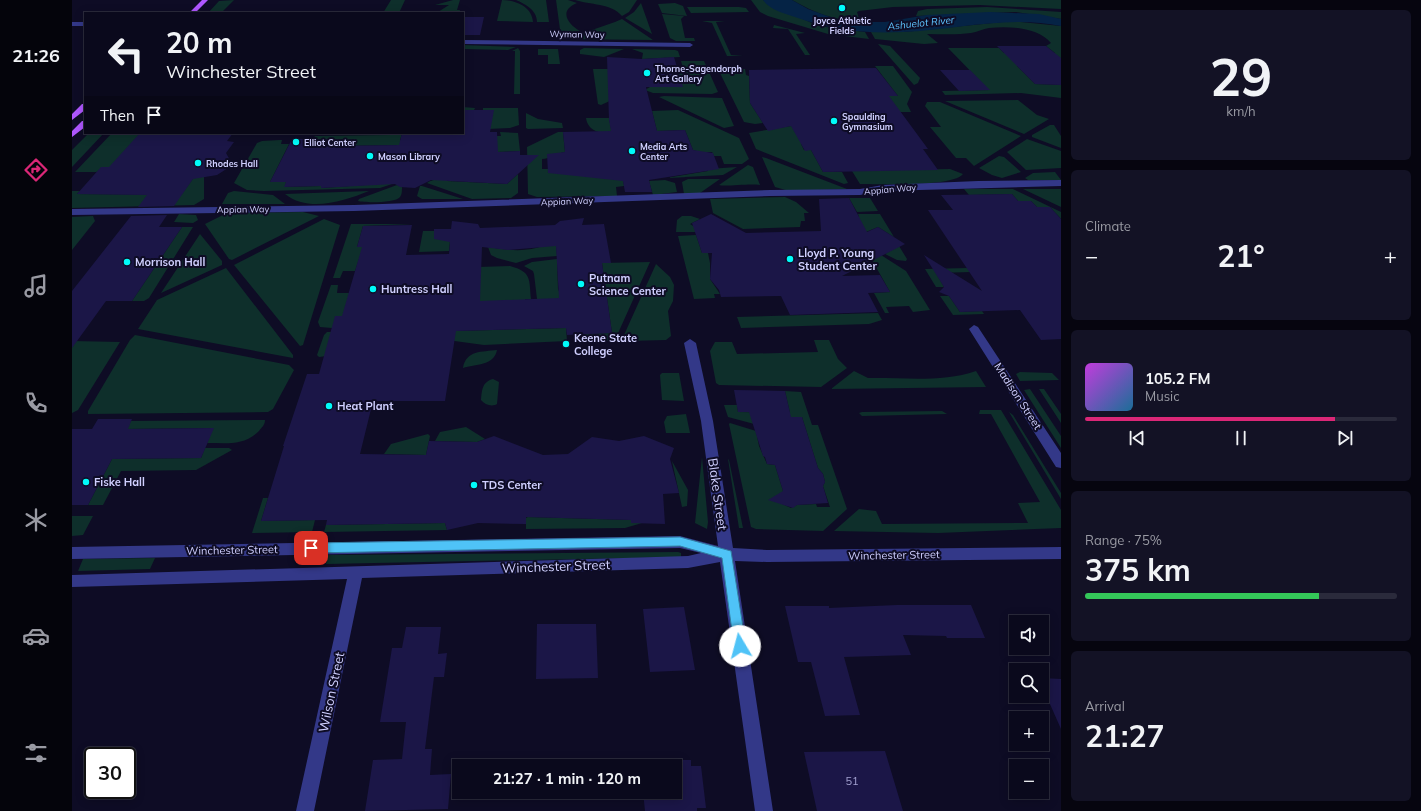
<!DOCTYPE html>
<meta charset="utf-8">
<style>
body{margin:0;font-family:Mulish,sans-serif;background:#131225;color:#f1f3f6;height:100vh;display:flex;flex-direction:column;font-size:15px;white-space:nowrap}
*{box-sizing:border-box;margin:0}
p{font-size:13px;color:#999aa3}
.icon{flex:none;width:22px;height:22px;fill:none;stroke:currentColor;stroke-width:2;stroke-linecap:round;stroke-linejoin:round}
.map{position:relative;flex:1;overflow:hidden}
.sheet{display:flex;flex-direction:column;gap:10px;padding:10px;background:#06050f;width:360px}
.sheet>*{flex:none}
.banner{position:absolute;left:12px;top:12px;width:380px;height:122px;border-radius:0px;box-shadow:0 2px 10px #0003,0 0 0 1px #2a2a3b;background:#0a091c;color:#f1f3f6;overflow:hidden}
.tools{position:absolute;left:937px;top:615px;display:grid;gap:8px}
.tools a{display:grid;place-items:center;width:40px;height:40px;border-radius:0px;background:#0a091c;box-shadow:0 2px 10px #0003,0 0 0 1px #2a2a3b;font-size:20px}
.speed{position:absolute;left:12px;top:747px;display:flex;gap:8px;font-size:20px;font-weight:700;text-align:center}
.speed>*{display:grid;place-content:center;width:52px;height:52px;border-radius:50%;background:#0a091c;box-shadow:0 2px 10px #0003,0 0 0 1px #2a2a3b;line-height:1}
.speed .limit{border:2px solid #111;border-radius:6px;background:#fff;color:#111}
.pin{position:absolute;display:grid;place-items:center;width:34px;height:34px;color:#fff;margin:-17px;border-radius:8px;box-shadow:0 2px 6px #0006}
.me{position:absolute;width:44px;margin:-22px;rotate:352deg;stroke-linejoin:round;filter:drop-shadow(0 0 3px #0008)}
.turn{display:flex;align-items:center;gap:14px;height:84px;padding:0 16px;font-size:18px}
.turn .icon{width:52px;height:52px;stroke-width:2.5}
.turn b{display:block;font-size:28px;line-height:34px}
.then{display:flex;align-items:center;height:38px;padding:0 16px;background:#0003;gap:8px;font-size:15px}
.big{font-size:30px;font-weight:700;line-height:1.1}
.sheet .card{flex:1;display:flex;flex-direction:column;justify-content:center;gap:6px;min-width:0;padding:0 14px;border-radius:6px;background:#131225}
.sheet .dial{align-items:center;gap:0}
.dial b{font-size:52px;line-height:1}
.song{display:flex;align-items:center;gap:12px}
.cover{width:48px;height:48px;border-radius:6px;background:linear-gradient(135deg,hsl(290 70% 55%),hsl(200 70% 35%))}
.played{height:4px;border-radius:2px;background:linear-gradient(90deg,#db2777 80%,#2a2a3b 80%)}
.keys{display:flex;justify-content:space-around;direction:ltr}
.heat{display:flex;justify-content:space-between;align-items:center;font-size:22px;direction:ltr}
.charge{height:6px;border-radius:3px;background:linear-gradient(90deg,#34c759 75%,#2a2a3b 0)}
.trip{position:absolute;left:380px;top:759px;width:230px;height:40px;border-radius:0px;background:#0a091c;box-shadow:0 2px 10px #0003,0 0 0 1px #2a2a3b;font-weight:700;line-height:40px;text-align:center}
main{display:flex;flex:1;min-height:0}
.tabs{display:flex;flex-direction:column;width:72px;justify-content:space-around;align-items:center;background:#04040b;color:#999aa3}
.tabs .icon{width:28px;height:28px}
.tabs .on{color:#db2777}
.tabs b{font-size:18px;color:#f1f3f6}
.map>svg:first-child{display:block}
</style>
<main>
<nav class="tabs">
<b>21:26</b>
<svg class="icon on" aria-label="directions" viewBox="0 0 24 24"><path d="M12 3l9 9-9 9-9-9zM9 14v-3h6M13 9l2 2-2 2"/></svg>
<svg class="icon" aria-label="music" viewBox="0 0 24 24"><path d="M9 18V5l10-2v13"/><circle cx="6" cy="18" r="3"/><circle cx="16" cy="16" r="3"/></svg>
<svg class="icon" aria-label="phone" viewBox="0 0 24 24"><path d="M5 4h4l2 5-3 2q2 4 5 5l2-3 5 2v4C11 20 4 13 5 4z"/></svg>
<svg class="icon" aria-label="climate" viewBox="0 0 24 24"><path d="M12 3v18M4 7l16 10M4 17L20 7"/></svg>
<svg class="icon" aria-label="car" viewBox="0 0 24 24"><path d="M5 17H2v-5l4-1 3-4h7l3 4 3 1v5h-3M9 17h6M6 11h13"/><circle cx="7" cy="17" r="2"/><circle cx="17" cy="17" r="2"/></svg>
<svg class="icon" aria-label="filters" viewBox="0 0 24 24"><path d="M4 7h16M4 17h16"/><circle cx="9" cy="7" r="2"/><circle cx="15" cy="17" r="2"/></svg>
</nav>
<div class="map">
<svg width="989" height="811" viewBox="0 0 989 811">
<rect width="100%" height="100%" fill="#0e0c25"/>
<path fill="#0e2f2b" d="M162,0L149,13H136L147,1Z
M319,0H333L327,13H311Z
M381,0H388L385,10H388L387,13H339L366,12L377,5H363Z
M430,0C443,0 460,6 461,22L425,21Z
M444,0H474L477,22H465C465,10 453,4 444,0Z
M484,0H496L505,3C486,11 496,24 508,31L489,37Z
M503,0H565L557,12L550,16C539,3 518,5 503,0Z
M679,0H691L746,26L793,32L797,39L756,34L696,16L688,12Z
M720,0H989V9L908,5L821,7L787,11L785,12L788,22C762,20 743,13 720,0Z
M569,3L580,34L553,18L562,12Z
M603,3L611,6L615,16L590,13L586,4Z
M615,7H667L674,8L677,12L619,13Z
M915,7L989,12V19L944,12L844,16L846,11L855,9Z
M590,14L612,16L609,19L613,38H622L623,41H604L598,38Z
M550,19L581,40L494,39L543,22Z
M630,21H653L644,22L659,55L671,56H655L640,23Z
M940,21L989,26V66H945L963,84L989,85V98L949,93L873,95L870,91L917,90L876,48H927L932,53H983L974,46L979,43C965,27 937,26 917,28C911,29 905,32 899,33C885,35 870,34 855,34L866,43L852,44L803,39L799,32H832Z
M702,25L733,33L724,34L738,55H733L716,29L701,28Z
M806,44L818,46L848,78L846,83L842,85Z
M391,45L444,47L436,50L391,49Z
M446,48L448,51V94H442L443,51H440Z
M512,48L552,49L532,57L508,54V50Z
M466,49H486L488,64H476V55H466Z
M560,49L603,50L606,51L608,57L570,59L571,53Z
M609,61H632L646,92L640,94L581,93L573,90L578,87H610L601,68H611Z
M803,66H821L840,92L835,104L839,112H821L804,96H826Z
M521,69H547L566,88L529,105L526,104Z
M656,69H673L674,75L677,76L678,103L691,123L683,124L672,122L648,73Z
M592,96L650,98L662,126L652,128L587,97Z
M946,100L965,115L977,119L952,134L873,101Z
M855,102H868L949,136L902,166L894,158H884L858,127H869L853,106Z
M391,107L403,108L402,110H411V108H446L447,125L438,128L391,130Z
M606,110L667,138L677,159L670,164H652L649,156H642L640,152H628L621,150L613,130L585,131L580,111Z
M454,113L466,119L490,123L491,128L456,129L454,128Z
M514,118H537L540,134C529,133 516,132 514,118Z
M718,124L735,143L729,144L732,150H739L751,172H770L776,183L772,184L684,149L677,133L719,126Z
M978,125H982L989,136V148L960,137V135Z
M428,132L446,133L448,151L425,152V136H429Z
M486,132H491L493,152C485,153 478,159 470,159V169H476V173H489L551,180L552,186L544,187L545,196L465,197L456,194L455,147Z
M17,133H32L0,167V150Z
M40,133H68L84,159L24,172H3Z
M326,133H334L330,134L328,140L333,145L262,146L264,139H241L243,136L318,135Z
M955,139L989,151V168L954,170L935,152Z
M208,140H210L209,144H217L198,182H214L213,187L249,186V188L323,183L308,188L192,191L175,190L162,183L185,143L190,141Z
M927,156L932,157L949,172L930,178L920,175L907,168Z
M690,157L694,158L775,189L717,191L703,187Z
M676,165L681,167L688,185C678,183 653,187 647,185Z
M665,167L651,175L594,178L636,171V169Z
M878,169L891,174C882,187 807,184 788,184L780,171Z
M983,172L989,180H956L953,178L961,173Z
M446,174V193L439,198L400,199L355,183C361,178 366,182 375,175V181L435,184Z
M132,175V199L122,205L0,208V191H8L5,194L109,195L123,176Z
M616,179H648L628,193L612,194L610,182Z
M593,180L603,183L605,192L581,195L577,181Z
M325,185L330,187C330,190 330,195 328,197C324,203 293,203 286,201L287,199Z
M348,186H350L391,199H350L345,196Z
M892,189H941L989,212V219L978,207H965L959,201H946L940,194L897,195Z
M951,189H989V207Z
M162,191L201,195L213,204H150L156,193Z
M297,191C272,201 237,213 213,194Z
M713,197L724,202L737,213H732L733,221H729L728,227L671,229L641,213L638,199Z
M777,198H798L806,211L785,212Z
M231,212L247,216L160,260L157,259L133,224L155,213Z
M107,214L124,215L126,220L121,223L102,222Z
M786,214H808L822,237L806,227L789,234L771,217H787Z
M21,216L23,221L0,250V217Z
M610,216H619L628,219L618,224L631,232H604L605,220Z
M252,219L268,225L231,345L228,346L162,265Z
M279,224H340L291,226L285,247H291L283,271H271L268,278H261Z
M110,227H121L77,298L72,301H60Z
M351,231H379L377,251L347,252Z
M128,234L150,261V265L89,293Z
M624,235L630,253H636L638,263V279L648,294H642L643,298L622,299L606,236Z
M473,245H484L485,256L460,258L444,263L425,258L419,255L416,247C435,250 454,253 473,245Z
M827,246L835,259L834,261L825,260L813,254Z
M798,248L834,271L858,310L841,312L837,306L814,307L817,313H813L802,293L818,292L794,249Z
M485,259L486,289L491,301L465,299L462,274L461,271L452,266L460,262Z
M578,262L543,340L519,343L512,341L511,334L540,333L530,263Z
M584,264L598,277L602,285L601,301L596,311L599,336L594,340L554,341L552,339V335Z
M438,266C460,272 457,279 459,299H453V301L404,302C409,289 409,280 406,267Z
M154,268L221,355V358L66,329L85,300Z
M896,268L899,272L864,273L872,287H864L853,269Z
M259,285H266L265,293H278L272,316L260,328L248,327L246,322Z
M868,296H877L888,312L910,311L912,314L881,315Z
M806,313L810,320L797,324L669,328L665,317Z
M494,328L495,341L412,345L331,334L348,332Z
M255,332H259L316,348L247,357L245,355L252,335Z
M63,335L217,365L222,370L201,409L196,412L16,414V411L58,340Z
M742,340H757L766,359L775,368L749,387L647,385L644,383L638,351L643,342H660L665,354L746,352Z
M0,341L48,342L6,410L0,413Z
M425,350C422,366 403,364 391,368C394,350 410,352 425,350Z
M782,371L796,378H803C836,378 872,382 904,371L914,387L759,389Z
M948,372L980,373L987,380L948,381L944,374Z
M590,373H607L612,401L590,400L588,375Z
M421,379L427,382L425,404C420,407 413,405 409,400C410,390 410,382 421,379Z
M958,389L989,436V448L952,390Z
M967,389H972L989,414V423Z
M713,391L729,392L740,425H746L775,509L751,531L684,529L679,527L657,424L658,423L684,431L687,446L695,464L703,465L711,491L708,503L719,508L725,505L744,504L745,507H758L751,486L753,482L751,474L746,468L730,417H689L686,425L656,417L652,405H665L666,412L718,413Z
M908,410H929L989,510V528L866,533L762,531L787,509L804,511L810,524L956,523L946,503L968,502L919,414H907Z
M870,411L875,414L790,416L787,413L790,412Z
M937,412L941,415L989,493V499Z
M614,414L618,433H594L592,422L595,416Z
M190,420H193C193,425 190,427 187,431C172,446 155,443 135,443L141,428L55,429L59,421Z
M394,427L413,439L405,442L363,441L368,432Z
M356,434L358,436L354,455L312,454L319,444Z
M133,448H157L160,450L124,470L49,471L31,505H16L40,459L129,458Z
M630,457L636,522L635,529L623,523Z
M656,459L657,460L671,528H667Z
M600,461L616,490L615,506L610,507Z
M191,498H196L189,521L243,520L240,532L180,533Z
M0,516H21L11,535L0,536Z
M456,517L559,520V523H570L553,528L454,529V518Z
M373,523L375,530L252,532L254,525Z
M606,552L609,553V557L254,564L256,555Z
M83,558L78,569L6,571L11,559Z"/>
<path fill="#052345" d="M691,0H720L736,9L766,20L788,22H813L855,15L918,12L967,14L989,19V26C936,15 884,30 831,32C794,34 758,30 723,17C711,13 698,10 691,0Z"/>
<path fill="#1b1647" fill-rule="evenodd" d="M391,17H412L408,35H391Z
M925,46H974L989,58V85L963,84Z
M535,57L570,59L602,57L611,87H574L585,131L613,130L621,150L641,153L647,169L577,180L580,192H553L551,181L476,173L475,154L493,152L491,132L539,131L537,120Z
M804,68L826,96H817L856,149H851L866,170L751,172L739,150L733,151L719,126L696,131L678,103L677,70Z
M868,70H898L918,90L887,91Z
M391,110H422L418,132H425L426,152L448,151V155H467L435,184L359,180L343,188L328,187L323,184L249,188V186L212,187L214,182H198L220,139H265L262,146L327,145L330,133H391Z
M68,133H161L155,141L162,142L154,153L159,162L156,168L145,175L121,179L102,206L66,207L75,195L5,194L29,167H37Z
M940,194L946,201H959L965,207H978L989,219V339L969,340L948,310L888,312L877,296L867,292L872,287L852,255L910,291L856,210H881L869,195Z
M777,198L795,232L806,227L833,244L770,276L808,275L818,292L796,293L806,312L718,315L709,296L649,297L647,290L638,279L640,253H630L620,223L639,214L674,233L749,231L747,199Z
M95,215L87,227H110L60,301H34L0,348V291L59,216Z
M512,218L510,225L532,224L539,263H530L540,333L495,335L494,328L384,331L373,401H301L288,454L354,455L357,441L405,442L422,436L471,455L496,454L520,437L547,441L572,436L602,448L598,459L607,493L591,494L593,524L559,523V520L454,517V524L406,523L375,530L373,523L254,525L255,520L189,521L212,446H211L235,374H247L263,316H270L290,247H285L291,226L340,225L334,255L377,254L378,242L362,239V229H379L380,221L406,224L408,228L483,225L488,221ZM484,246L487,298L408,301L410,247L436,250Z
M662,390L713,391L719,417H730L746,468L751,474L753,482L751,486L756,503L725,505L721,508L696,500L711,491L703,465L695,464L693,457L691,456L677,412H666Z
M26,419H60L56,429L142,428L129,458L40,459L16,505H0V429H20Z
M825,605H899L913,638H875L874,636L831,635L839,655L772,657L788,715L753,716L739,662H726L713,606H757V608Z
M612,607L623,670L578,672L571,609Z
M465,624H524L526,678L464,679Z
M334,627H369L366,654L375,653L372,677H362L353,749H360L358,775L379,774L376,809L293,811L301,760L330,759L334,722H308L320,648H330Z
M970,678L989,679V729L970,686Z
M813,751L831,811H745L732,752Z
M569,760H619V766H629L634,808H625V811H573L571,792H603V766H569Z"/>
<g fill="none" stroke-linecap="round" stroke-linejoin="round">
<path fill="#333888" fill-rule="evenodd" d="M0,22H13V26H0Z
M391,40L618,43L621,45L618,47L391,44Z
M989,180V186L811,191L788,195L698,196L282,211L0,215V209L282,205L698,190L788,189L811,185L906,181Z
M902,325L906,327L989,453V468L984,467L897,329Z
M618,339L624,343L641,421L661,548L695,550L989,547V559L695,562L663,561L701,811H683L648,562L616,568L290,578L242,811H224L275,579L0,587V575L616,556L629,553L608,548L0,559V547L608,536L646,546L629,421L612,343Z"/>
<path fill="#af57ff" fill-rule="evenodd" d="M130,0H136L123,13H117Z
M10,104H13V110L0,120V114Z
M10,121H13V127L0,137V131Z"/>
</g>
<path fill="#4fc3f7" stroke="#337fa1" d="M608,537L659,551L674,646L672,650L668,652L664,650L662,646L650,558L608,546L239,553L235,551L234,548L235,545L239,543Z"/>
<g fill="#00fbfa" stroke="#0e0c25" stroke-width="1.5">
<circle cx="770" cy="8" r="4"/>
<circle cx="575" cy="73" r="4"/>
<circle cx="762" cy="121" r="4"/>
<circle cx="224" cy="142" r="4"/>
<circle cx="560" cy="151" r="4"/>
<circle cx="298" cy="156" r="4"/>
<circle cx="126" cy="163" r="4"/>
<circle cx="718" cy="259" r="4"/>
<circle cx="55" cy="262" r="4"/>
<circle cx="509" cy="284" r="4"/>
<circle cx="301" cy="289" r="4"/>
<circle cx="494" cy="344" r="4"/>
<circle cx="257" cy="406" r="4"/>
<circle cx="14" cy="482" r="4"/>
<circle cx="402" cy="485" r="4"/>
</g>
<g text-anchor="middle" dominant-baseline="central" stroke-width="4" stroke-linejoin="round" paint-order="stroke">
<g font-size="9" font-weight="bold" fill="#d0d0ff" stroke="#0e0c25" text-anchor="start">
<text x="770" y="20" text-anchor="middle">Joyce Athletic<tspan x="770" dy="10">Fields</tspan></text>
<text x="583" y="68">Thorne-Sagendorph<tspan x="583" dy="10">Art Gallery</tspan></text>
<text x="770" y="116">Spaulding<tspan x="770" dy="10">Gymnasium</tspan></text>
<text x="232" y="142">Elliot Center</text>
<text x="568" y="146">Media Arts<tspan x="568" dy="10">Center</tspan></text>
<text x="306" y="156">Mason Library</text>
<text x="134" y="163">Rhodes Hall</text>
</g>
<g font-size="9" fill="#d0d0ff" stroke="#0e0c25">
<text transform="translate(505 34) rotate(1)">Wyman Way</text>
<text transform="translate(818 189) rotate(-5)">Appian Way</text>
<text transform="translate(495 201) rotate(-2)">Appian Way</text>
<text transform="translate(171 209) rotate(-1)">Appian Way</text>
</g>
<g font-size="10" font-style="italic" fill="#5ec5ff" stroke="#0e0c25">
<text transform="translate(849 23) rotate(-6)">Ashuelot River</text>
</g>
<g font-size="11" font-weight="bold" fill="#d0d0ff" stroke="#0e0c25" text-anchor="start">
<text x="726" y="253">Lloyd P. Young<tspan x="726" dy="13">Student Center</tspan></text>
<text x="63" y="262">Morrison Hall</text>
<text x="517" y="278">Putnam<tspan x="517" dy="13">Science Center</tspan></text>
<text x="309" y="289">Huntress Hall</text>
<text x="502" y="338">Keene State<tspan x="502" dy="13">College</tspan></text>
<text x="265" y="406">Heat Plant</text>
<text x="22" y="482">Fiske Hall</text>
<text x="410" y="485">TDS Center</text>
</g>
<g font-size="11" fill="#d0d0ff" stroke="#0e0c25">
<text transform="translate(946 396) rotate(57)">Madison Street</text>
<text transform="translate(160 550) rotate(-1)">Winchester Street</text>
<text transform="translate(822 555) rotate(-1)">Winchester Street</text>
</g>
<g font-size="11" fill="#a3a2d1">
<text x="780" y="781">51</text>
</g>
<g font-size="13" fill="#d0d0ff" stroke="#0e0c25">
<text transform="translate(646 494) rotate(82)">Blake Street</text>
<text transform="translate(484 566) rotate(-2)">Winchester Street</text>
<text transform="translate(259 692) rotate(-78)">Wilson Street</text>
</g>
</g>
</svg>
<div class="tools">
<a><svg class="icon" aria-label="sound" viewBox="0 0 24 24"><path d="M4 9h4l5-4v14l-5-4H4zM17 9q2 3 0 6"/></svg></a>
<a><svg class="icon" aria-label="search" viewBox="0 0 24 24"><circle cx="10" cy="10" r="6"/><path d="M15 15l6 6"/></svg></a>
<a>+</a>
<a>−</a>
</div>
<div class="speed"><div class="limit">30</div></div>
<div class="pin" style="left:239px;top:548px;background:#d93025"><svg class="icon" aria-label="arrive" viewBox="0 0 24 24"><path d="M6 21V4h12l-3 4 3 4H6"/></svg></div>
<svg class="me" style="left:668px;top:646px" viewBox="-20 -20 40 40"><circle r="19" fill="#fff"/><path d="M0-13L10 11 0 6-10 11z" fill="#4fc3f7"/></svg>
<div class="trip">21:27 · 1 min · 120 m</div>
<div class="banner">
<div class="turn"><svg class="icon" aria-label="left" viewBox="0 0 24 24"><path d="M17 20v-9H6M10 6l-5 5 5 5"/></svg><div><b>20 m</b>Winchester Street</div></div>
<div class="then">Then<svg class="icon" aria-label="arrive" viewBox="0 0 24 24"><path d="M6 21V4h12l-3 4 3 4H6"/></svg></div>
</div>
</div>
<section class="sheet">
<div class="card dial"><b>29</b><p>km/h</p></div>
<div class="card"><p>Climate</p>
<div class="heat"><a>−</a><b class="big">21°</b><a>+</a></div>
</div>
<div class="card">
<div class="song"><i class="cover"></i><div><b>105.2 FM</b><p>Music</p></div></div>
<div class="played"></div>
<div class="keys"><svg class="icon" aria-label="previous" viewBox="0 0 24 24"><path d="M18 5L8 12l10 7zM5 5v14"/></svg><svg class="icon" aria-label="pause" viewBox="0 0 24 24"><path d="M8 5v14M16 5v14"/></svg><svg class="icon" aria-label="next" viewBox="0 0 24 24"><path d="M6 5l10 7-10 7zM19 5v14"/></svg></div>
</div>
<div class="card"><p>Range · 75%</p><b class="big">375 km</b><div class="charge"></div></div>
<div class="card"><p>Arrival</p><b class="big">21:27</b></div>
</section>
</main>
